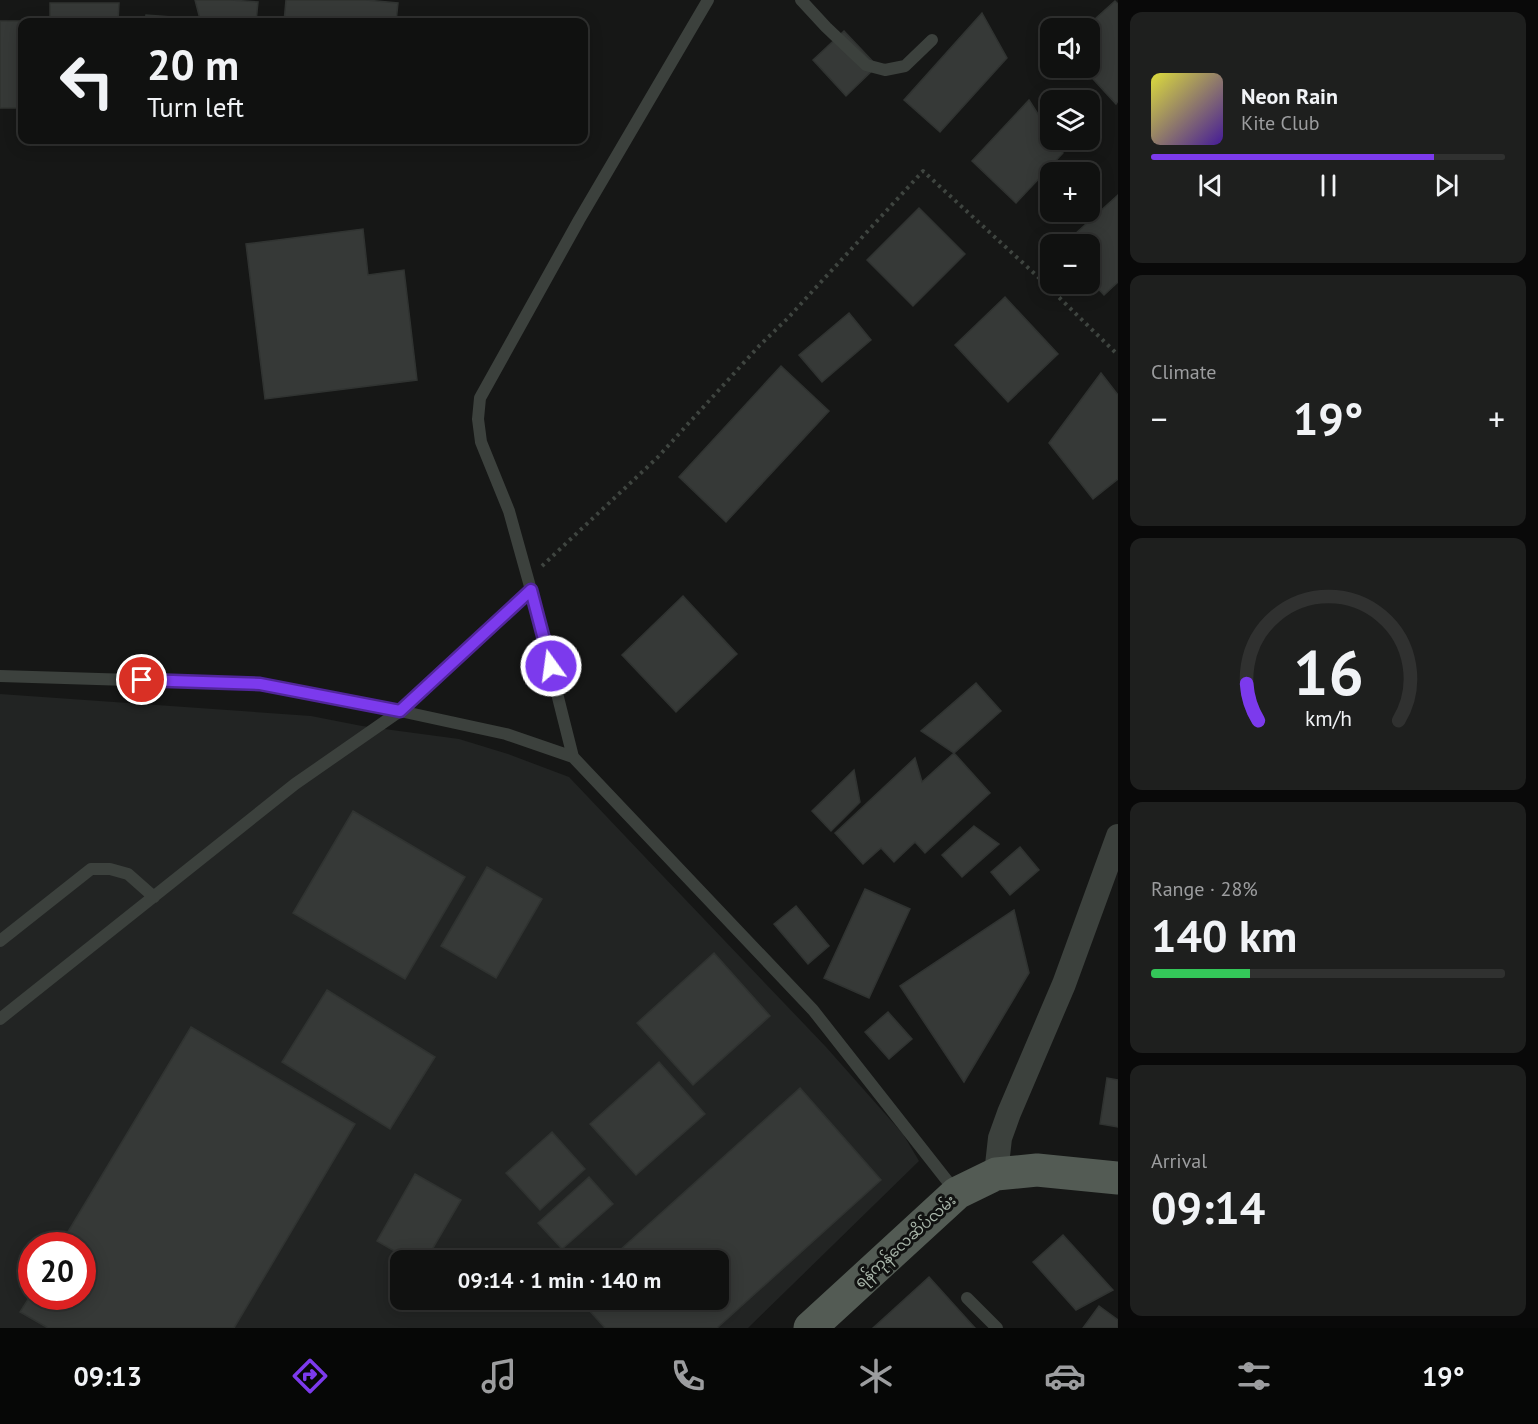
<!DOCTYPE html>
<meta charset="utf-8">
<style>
body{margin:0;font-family:"PT Sans","Noto Sans Myanmar",sans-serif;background:#1e1f1e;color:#f1f3f6;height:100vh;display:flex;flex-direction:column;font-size:22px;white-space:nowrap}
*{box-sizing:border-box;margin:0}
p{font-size:20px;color:#9c9d9f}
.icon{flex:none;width:33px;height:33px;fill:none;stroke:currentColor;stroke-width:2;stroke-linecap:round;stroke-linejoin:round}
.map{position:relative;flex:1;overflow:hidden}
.details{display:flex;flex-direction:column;gap:12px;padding:12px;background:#090909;width:420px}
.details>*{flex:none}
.banner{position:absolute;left:18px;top:18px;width:570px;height:126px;border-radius:12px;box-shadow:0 3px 15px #0003,0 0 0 2px #303130;background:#101110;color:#f1f3f6;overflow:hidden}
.tools{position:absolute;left:1040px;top:18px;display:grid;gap:12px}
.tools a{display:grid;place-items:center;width:60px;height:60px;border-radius:12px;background:#101110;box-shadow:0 3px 15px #0003,0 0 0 2px #303130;font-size:30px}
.speed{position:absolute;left:18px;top:1232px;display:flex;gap:12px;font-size:30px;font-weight:700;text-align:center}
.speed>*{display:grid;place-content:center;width:78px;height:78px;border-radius:50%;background:#101110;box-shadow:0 3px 15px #0003,0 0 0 2px #303130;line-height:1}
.speed .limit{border:9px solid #d22;background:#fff;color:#111}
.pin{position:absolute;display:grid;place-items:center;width:51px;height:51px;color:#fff;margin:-26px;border:3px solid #fff;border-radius:50%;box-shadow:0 2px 6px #0007}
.me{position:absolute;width:66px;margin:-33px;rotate:346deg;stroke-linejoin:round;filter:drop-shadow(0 0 4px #0008)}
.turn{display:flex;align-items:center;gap:21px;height:126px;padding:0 30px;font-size:27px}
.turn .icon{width:78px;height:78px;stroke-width:2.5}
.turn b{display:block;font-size:42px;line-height:51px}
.big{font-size:45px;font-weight:800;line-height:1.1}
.details .card{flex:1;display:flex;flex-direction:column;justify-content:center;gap:9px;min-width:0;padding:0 21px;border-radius:12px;background:#1e1f1e}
.details .dial{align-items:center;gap:0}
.dial svg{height:156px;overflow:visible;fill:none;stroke:#303130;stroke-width:7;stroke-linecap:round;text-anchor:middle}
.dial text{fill:#f1f3f6;stroke:none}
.song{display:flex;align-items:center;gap:18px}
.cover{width:72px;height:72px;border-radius:9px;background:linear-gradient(135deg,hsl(60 70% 55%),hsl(260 70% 35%))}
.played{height:6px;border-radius:3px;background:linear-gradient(90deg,#7c3aed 80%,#303130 80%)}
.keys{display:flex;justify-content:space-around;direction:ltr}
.heat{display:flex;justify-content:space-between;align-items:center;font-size:33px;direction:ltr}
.charge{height:9px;border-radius:4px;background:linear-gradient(90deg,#34c759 28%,#303130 0)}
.trip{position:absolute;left:390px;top:1250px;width:339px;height:60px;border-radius:12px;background:#101110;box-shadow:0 3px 15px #0003,0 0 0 2px #303130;font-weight:800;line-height:60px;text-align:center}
.menu{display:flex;height:96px;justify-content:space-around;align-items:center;background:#060706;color:#9c9d9f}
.menu .icon{width:42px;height:42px}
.menu .selected{color:#7c3aed}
.menu b{font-size:27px;color:#f1f3f6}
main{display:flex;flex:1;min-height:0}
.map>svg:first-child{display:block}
</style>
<main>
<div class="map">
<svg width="1118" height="1328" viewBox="0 0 1118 1328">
<rect width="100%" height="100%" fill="#161716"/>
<path fill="#222423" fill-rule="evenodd" d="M0,694L311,716L362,726L459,739L508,754L569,777L662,875L826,1047L903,1134L919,1161L748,1328H0ZM32,1245H82V1296H32ZM400,1260H718V1299H400Z"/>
<path fill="#363937" stroke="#303331" stroke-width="1.5" d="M195,0H231L258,2L256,22H145L146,15L200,19Z
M286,0H366L398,3L396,22H284Z
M1115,1L1118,4V101L1116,104L1083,68H1089V28H1085Z
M50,3H119L118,22H22V108H0V21H50Z
M982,13L1007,58L940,132L904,100Z
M844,31L877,66L846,96L813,60Z
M1029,100L1050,133V140H1054L1063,153L1016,203L972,161Z
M1118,195V282L1104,295L1089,279V244H1064Z
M919,208L965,254L913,306L867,260Z
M363,229L368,275L404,270L417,380L265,399L246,244Z
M1005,297L1058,354L1008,402L955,345Z
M849,313L871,340L822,382L799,355Z
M781,366L829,411L726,522L679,477Z
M1101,373L1118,395V479L1093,499L1049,443Z
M683,596L737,654L676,712L622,655Z
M976,683L1001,711L954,753L921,731Z
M954,753L990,793L925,853L915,842L894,862L881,848L863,864L835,833L915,758L922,782Z
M854,770L860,802L831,831L812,811Z
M353,811L465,877L405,979L293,913Z
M974,826L999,844L962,877L942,855Z
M1020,847L1039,870L1010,895L991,872Z
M487,867L542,899L496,978L441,946Z
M865,889L910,909L869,998L824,978Z
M796,906L829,946L808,964L774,924Z
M1014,910L1029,973L964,1082L900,986Z
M714,953L770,1016L693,1085L637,1023Z
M327,990L435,1057L390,1129L282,1062Z
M888,1012L912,1039L889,1059L865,1032Z
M191,1027L355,1124L234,1328H48L20,1312L32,1293V1296H82V1245H60Z
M659,1062L705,1114L636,1175L590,1124Z
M1107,1078L1118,1080V1127L1100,1124Z
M800,1088L881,1180L717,1328H605L579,1299H718V1260H609Z
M552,1132L585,1169L540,1210L506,1173Z
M415,1174L461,1200L426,1260H410L377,1241Z
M589,1177L613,1204L562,1249L538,1223Z
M1063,1235L1113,1290L1076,1310L1033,1262Z
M929,1277L975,1328H873Z
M1099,1306L1118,1320V1328H1083Z"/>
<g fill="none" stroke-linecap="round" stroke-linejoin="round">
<path stroke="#3f4540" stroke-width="4" stroke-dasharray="3 4.5" stroke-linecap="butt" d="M542,566L657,458L759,346L787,319L923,171L1036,275L1118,355"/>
<path stroke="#3c413d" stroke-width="12" d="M801,0L826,27L866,65L885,70L905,66L932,40
M0,676L260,684L400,711L506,734L573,757L813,1010L956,1192
M573,757L531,590L509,511L481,442L478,419L480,398L579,220L708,0
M0,941L91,869H110L128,874L154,897
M0,1019L295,784L400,711L531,590
M967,1298L997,1328"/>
<path stroke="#3c413d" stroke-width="24" d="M996,1174L1000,1138L1009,1113L1064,984L1118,836"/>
<path stroke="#535b54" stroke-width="33" d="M810,1328L957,1193L996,1174L1037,1170L1118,1178"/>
</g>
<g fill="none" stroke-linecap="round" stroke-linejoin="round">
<g stroke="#51269a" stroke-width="15">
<path id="route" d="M142,680L260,684L400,711L531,590L551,666"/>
</g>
<use href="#route" stroke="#7c3aed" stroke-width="10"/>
</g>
<g text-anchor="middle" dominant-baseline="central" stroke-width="6" stroke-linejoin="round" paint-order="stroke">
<g font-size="15" fill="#a9b6aa" stroke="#111211">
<text transform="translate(905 1241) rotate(-42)">ရန်ကုန်လေဆိပ်လမ်း</text>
</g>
</g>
</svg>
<div class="tools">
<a><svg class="icon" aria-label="sound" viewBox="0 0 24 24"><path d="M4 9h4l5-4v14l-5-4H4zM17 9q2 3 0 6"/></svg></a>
<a><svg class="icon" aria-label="layers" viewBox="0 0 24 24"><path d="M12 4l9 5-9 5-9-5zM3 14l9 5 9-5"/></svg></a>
<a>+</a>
<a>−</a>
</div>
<div class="speed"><div class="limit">20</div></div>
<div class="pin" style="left:142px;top:680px;background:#d93025"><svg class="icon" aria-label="arrive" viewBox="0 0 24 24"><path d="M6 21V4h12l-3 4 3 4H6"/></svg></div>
<svg class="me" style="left:551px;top:666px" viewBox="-20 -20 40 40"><circle r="17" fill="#7c3aed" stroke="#fff" stroke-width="3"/><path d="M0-11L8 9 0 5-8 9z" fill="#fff"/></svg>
<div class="trip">09:14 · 1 min · 140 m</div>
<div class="banner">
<div class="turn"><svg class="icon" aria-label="left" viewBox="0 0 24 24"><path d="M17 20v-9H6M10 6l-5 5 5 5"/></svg><div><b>20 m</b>Turn left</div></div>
</div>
</div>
<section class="details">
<div class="card">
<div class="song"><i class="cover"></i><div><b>Neon Rain</b><p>Kite Club</p></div></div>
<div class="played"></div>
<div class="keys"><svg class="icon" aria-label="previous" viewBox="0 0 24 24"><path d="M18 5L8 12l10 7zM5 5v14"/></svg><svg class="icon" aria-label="pause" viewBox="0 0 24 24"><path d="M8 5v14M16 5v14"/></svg><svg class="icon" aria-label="next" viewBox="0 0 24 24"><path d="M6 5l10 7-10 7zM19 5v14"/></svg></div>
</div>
<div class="card"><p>Climate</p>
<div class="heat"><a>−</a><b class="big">19°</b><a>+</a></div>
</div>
<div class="card dial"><svg viewBox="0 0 100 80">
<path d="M14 69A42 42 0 1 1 86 69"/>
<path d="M14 69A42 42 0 0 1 8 50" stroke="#7c3aed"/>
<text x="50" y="56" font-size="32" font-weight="700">16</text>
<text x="50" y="72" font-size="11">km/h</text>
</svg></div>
<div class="card"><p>Range · 28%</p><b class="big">140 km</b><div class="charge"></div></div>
<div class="card"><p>Arrival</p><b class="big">09:14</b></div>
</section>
</main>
<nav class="menu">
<b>09:13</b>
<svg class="icon selected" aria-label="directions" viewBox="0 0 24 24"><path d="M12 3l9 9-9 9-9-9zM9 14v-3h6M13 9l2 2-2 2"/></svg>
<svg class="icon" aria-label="music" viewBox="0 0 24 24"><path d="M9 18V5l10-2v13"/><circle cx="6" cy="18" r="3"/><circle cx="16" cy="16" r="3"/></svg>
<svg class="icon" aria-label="phone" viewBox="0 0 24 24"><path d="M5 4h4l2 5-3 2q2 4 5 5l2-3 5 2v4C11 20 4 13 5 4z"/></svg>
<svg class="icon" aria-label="climate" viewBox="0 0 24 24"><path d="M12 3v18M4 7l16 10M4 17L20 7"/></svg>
<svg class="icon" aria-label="car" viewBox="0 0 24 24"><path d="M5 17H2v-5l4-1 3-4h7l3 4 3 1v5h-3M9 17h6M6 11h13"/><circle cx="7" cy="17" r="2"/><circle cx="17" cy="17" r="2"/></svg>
<svg class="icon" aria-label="filters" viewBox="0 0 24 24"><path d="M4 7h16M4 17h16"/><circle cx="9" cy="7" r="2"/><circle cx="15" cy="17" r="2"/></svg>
<b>19°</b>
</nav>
